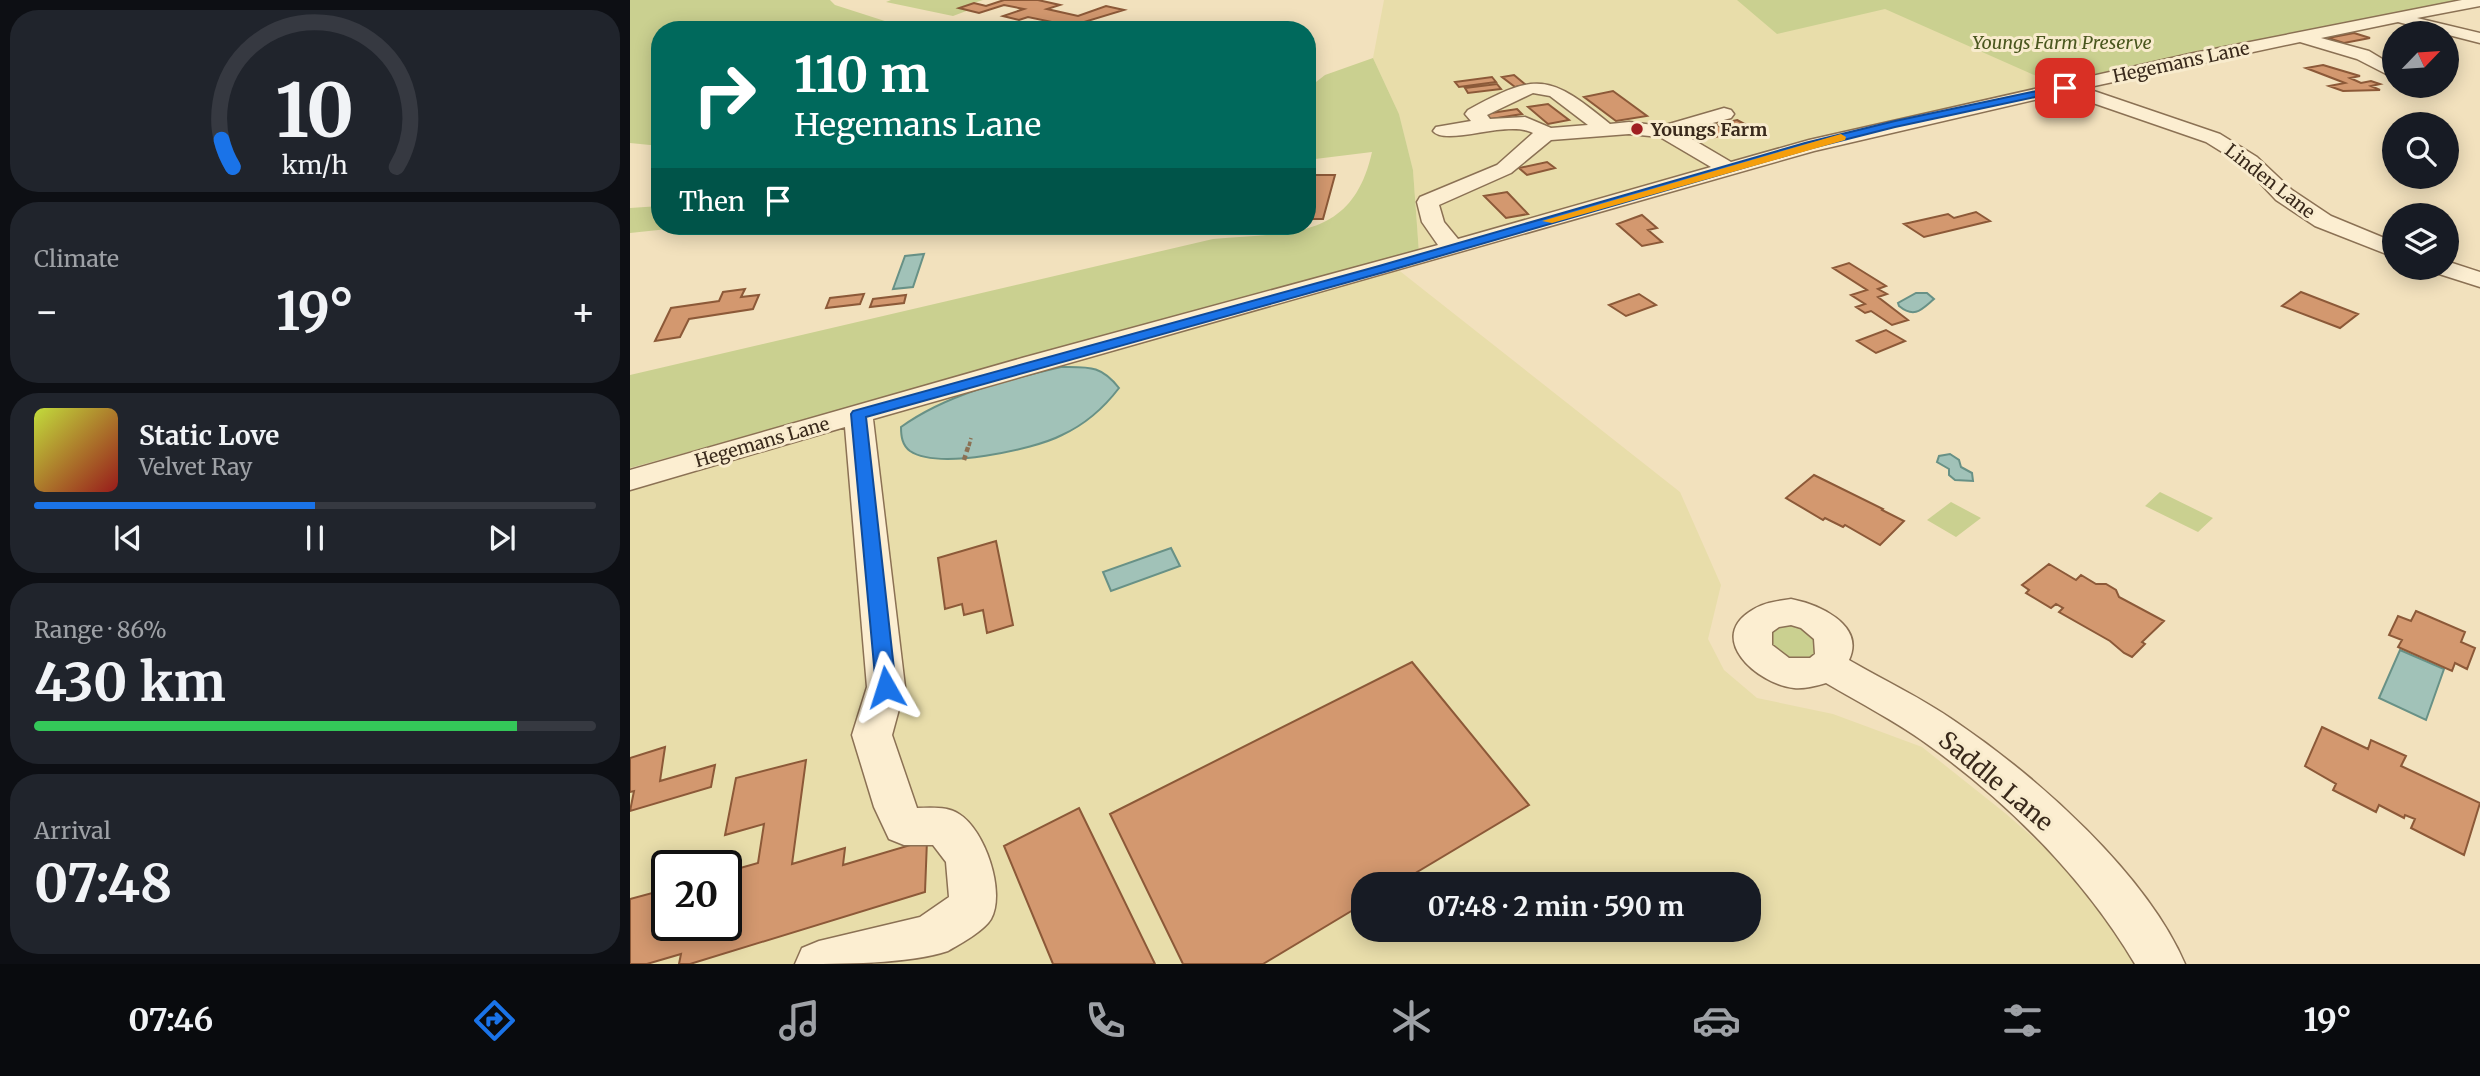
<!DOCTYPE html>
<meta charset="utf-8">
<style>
body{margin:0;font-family:Merriweather,serif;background:#20242c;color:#f1f3f6;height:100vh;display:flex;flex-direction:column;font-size:26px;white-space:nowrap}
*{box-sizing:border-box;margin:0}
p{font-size:23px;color:#9ea1a6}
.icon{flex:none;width:38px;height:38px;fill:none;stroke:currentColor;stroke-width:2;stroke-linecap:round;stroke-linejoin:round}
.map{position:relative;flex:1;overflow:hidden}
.sheet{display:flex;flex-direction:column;gap:10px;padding:10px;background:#0d0f14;width:630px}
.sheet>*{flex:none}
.guide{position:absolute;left:21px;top:21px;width:665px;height:214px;border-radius:28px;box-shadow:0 4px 18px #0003;background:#00695c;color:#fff;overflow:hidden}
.needle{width:46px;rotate:65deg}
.controls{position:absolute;left:1752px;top:21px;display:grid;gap:14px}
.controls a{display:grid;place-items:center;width:77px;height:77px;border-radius:50%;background:#171b24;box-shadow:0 4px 18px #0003;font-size:35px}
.speed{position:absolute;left:21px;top:850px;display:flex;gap:14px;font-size:35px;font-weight:700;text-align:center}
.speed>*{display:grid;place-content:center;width:91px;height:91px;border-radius:50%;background:#171b24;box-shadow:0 4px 18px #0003;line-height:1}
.speed .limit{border:4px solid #111;border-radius:10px;background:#fff;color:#111}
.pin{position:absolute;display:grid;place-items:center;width:60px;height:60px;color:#fff;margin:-30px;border-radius:14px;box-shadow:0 4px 10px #0006}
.me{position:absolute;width:77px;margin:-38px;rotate:354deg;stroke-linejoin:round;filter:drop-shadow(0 0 5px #0008)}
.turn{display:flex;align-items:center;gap:24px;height:147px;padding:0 28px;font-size:32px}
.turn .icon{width:91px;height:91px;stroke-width:2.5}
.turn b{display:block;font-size:49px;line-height:60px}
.then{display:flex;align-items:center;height:66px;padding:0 28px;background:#0003;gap:14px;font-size:26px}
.big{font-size:52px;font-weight:700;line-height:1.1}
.sheet .card{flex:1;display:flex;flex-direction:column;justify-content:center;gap:10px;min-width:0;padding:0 24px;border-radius:28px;background:#20242c}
.sheet .dial{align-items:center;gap:0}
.dial svg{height:182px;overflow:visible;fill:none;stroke:#363941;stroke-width:7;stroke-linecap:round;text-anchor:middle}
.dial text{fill:#f1f3f6;stroke:none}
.song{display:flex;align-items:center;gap:21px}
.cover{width:84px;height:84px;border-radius:10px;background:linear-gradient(135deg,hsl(70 70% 55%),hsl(0 70% 35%))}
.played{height:7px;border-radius:4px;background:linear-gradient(90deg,#1a73e8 50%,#363941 50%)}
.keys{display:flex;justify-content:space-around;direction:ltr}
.heat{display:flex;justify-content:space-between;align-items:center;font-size:38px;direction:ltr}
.charge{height:10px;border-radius:5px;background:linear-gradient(90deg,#34c759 86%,#363941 0)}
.trip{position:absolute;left:721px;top:872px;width:410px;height:70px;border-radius:28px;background:#171b24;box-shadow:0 4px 18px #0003;font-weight:700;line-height:70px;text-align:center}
.menu{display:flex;height:112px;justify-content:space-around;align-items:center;background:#090b0e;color:#9ea1a6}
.menu .icon{width:49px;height:49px}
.menu .active{color:#1a73e8}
.menu b{font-size:32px;color:#f1f3f6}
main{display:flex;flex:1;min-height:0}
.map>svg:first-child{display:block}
</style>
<main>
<section class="sheet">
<div class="card dial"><svg viewBox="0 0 100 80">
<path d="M14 69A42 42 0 1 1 86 69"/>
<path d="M14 69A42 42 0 0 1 9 57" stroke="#1a73e8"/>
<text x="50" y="56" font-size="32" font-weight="700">10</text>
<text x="50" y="72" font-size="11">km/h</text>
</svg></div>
<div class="card"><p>Climate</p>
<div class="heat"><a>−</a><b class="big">19°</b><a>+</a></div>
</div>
<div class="card">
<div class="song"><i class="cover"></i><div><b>Static Love</b><p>Velvet Ray</p></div></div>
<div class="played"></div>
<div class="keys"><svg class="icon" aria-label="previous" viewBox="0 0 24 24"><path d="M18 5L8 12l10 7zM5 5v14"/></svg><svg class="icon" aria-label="pause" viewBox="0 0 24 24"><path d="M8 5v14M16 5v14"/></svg><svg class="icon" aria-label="next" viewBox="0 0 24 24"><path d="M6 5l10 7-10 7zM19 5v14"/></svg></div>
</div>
<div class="card"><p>Range · 86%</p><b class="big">430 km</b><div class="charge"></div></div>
<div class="card"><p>Arrival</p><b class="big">07:48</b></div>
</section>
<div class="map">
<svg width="1850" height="964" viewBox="0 0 1850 964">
<rect width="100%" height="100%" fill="#f2e1bd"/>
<path fill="#e8ddaa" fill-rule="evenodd" d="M754,0H1847L1635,39L1176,144L789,253L783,170L769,114L743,58Z
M766,268L1050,492L1091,585L1078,639L1094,670L1127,698L1203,714L1292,747L1375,813L1454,882L1513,964H0V484ZM37,866H96V926H37ZM733,884H1118V929H733Z"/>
<path fill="#cad090" d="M0,0H200L205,5L261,23L246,30H30V146L0,143Z
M261,0H353L331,7L339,10L323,16L256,2Z
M1107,0H1847L1635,39L1429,86L1255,9L1147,34Z
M743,58L769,114L783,170L789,253L0,468V375L583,239C658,232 722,242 742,152L677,160V89L695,75Z
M30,206V226H66L0,233V208Z
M1530,492L1583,518L1568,532L1515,506Z
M1321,502L1351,518L1326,537L1297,520Z
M1154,625L1171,627L1184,636L1185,655L1179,660L1147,657L1138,635L1141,630Z"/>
<path fill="#a1c2b8" stroke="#689186" stroke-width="2" d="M294,254L283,287L263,289L275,256Z
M1286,293H1297L1304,299C1292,309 1285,319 1269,306L1268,303Z
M431,367C459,367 471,365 489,388C473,409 456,424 432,435C403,450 308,470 280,451C272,445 271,436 271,427C317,394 376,380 431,367Z
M1320,454L1329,460L1331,467L1342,473L1343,481L1325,480L1319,475V469L1307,462L1309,456Z
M541,548L550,566L481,591L473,572Z
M1770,650L1814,669L1796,720L1749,698Z"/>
<path fill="#d3986f" stroke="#8c5938" stroke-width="2" d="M374,0H408L430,5L417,9L448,16L476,6L494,10L441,26L398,17L389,20L373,16L394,9L374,5L349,13L329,8L344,3L356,6Z
M1724,33L1740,38L1714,43L1698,38Z
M1693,65L1730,76L1720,78L1731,83L1741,81L1750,84L1741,86L1750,90L1713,91L1699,86L1715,83L1676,68Z
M884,75L896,85L885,87L872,77Z
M862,77L866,82L829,87L825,82Z
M867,84L871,89L838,93L835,88Z
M983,91L1017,116L986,121L954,97Z
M918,104L939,120L918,124L898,107Z
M887,109L892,114L861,119L855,114Z
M1107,120L1122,128L1082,138L1061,129L1084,123L1092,128L1098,126L1094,123Z
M917,162L925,168L897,175L889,168Z
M677,175H705L693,219H677Z
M877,192L898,214L876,218L854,196Z
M1346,212L1360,221L1294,237L1274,224L1318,214L1324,218Z
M1012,215L1027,228L1018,230L1032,242L1012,246L987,224Z
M1219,263L1256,286L1248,289L1257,294L1248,297L1278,320L1262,325L1241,311L1235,313L1226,307L1235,304L1221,295L1237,290L1203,268Z
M115,289L111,297L129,295L123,309L59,319L50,337L25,341L41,308L89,301L93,292Z
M1671,292L1728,314L1710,328L1652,306Z
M234,294L230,304L196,308L200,298Z
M1009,294L1026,305L996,316L979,305Z
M276,295L274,303L240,307L243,299Z
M1256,330L1275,341L1246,353L1227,341Z
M1184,475L1253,509L1252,510L1274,521L1250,545L1215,525L1213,527L1195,518L1193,520L1156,498Z
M366,541L383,625L357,633L353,610L334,615L332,604L315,609L308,558Z
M1419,564L1446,580L1451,575L1466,584H1476L1486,590L1489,597L1534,621L1512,642L1515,644L1502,657L1494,653L1480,641L1429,612L1433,608L1426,604L1421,608L1396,593L1399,590L1392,585Z
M1786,611L1835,632L1831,642L1845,648L1837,669L1825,663L1822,671L1768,647L1772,640L1759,635L1768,616L1781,621Z
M782,662L899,805L767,884H733V904L633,964H553L480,814Z
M1692,727L1738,749L1741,740L1776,756L1771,766L1850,803L1834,855L1781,828L1785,819L1775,815L1774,818L1749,805L1746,812L1703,790L1706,784L1675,766Z
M35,747L30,781L85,765L81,787L0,811L4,791L0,792V758Z
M176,760L162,864L215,848L213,865L297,840L295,892L60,964H49L51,954L17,964H0V899L37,889V926H96V872L128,863L134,824L95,835L106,778Z
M449,808L525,964H423L374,846Z"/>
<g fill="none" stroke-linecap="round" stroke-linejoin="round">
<g stroke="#8b7154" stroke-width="3">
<path id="minor" d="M1832,0H1850V6L1787,18L1850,33V43L1768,22L1691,38L1739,51L1764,66V78L1727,59L1670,42L1455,88L1590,134L1627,157L1662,190L1701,216L1764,242V257L1685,226L1646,200L1613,165L1576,142L1434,93L1184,151L243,419L275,687L262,735L287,808C300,808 317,806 329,814C355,830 376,892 361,919C354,931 330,944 318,951C279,964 210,964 165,964L172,948L189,941L290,917L319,897L316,862L303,845H274L259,839L244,807L222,735L237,687L215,427L0,490V470L392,358L808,245L792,222L787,202L790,197L867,165L903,133C878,119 816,147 803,131L806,127L841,121L835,114L838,110C907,72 919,74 980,124L999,122L1032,126L1094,108L1101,110L1104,114L1101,118L1050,132L1101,162L1179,140L1564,53ZM903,93L920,96L958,125L921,128L895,117L860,119L857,115ZM999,134L1030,137L1081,167L828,239L814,222L809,205L881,173L921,140Z
M1775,86H1796L1801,91L1792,96Z
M1816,261L1850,272V287L1806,273L1803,268H1816Z
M1161,599C1187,604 1236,624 1219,660C1255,681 1292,698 1326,722C1407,777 1516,873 1555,964H1505C1454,878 1378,802 1297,744C1265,721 1230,703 1196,683C1186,686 1174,689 1164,688C1127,684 1074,637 1124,609C1135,602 1149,601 1161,599ZM1161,625L1171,628L1184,639L1185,654L1180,658H1159L1142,645V632L1149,627Z"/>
</g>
<path stroke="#8b7154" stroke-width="3.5" stroke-dasharray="4.5 2.5" stroke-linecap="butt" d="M339,446L341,438"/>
<path stroke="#8b7154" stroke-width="4.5" stroke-dasharray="5 3.5" stroke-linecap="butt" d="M334,460L339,444"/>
<use href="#minor" fill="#fceed1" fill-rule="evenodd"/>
</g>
<path fill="#1a73e8" stroke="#114b97" stroke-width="2" d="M1435,85L1440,88L1438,90L1265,127L1182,148L758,271L236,417L266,687L263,693L256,695L249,693L246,687L221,414L223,411L749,266L1175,143L1265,121Z"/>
<path fill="#f59e0b" d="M1211,134L1216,137L1215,140L922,223L912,221Z"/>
<circle fill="#9f1f21" stroke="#f8ebcd" stroke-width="2.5" cx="1007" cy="129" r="7"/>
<g text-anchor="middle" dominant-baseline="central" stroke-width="6" stroke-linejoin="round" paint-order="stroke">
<g font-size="18" font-style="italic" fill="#4a571f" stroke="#f8ebcd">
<text x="1432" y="42">Youngs Farm Preserve</text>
</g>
<g font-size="18" fill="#39291b" stroke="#f8ebcd">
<text transform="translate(1551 62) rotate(-12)">Hegemans Lane</text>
<text transform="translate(1640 181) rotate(38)">Linden Lane</text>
<text transform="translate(132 442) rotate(-16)">Hegemans Lane</text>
</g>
<g font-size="18" font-weight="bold" fill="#39291b" stroke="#f8ebcd" text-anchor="start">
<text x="1021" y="129">Youngs Farm</text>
</g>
<g font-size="24" fill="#39291b" stroke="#f8ebcd">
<text transform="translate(1366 781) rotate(40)">Saddle Lane</text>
</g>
</g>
</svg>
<div class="controls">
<a><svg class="needle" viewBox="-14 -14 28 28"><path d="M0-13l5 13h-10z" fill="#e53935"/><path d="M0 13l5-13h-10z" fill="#9ea1a6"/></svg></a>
<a><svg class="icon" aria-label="search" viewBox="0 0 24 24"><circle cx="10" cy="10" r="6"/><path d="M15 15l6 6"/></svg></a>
<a><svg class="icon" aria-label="layers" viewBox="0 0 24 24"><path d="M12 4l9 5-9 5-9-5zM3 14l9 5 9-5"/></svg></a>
</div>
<div class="speed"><div class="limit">20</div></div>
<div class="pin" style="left:1435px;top:88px;background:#d93025"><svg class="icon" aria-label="arrive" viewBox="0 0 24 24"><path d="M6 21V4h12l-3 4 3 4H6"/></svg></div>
<svg class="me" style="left:256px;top:687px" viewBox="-20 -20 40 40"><path d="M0-17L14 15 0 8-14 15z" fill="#1a73e8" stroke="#fff" stroke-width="4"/></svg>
<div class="trip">07:48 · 2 min · 590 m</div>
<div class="guide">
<div class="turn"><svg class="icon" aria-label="right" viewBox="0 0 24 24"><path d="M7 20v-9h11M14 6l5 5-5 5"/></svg><div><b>110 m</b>Hegemans Lane</div></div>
<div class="then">Then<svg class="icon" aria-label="arrive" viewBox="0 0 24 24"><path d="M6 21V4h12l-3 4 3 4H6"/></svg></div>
</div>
</div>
</main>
<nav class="menu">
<b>07:46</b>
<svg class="icon active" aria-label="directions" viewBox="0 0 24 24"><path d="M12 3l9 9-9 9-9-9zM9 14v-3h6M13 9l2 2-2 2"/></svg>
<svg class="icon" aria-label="music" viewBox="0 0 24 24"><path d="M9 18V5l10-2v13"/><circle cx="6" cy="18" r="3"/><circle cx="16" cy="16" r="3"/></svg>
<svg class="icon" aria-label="phone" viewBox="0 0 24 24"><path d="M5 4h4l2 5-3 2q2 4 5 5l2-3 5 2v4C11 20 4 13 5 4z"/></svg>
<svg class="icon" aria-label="climate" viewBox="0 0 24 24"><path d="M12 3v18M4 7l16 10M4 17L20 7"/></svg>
<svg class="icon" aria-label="car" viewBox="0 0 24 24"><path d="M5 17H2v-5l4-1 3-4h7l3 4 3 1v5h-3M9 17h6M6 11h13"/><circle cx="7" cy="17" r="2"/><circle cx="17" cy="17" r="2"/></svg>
<svg class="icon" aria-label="filters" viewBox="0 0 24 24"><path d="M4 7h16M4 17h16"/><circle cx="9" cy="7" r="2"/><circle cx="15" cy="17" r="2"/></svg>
<b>19°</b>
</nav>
